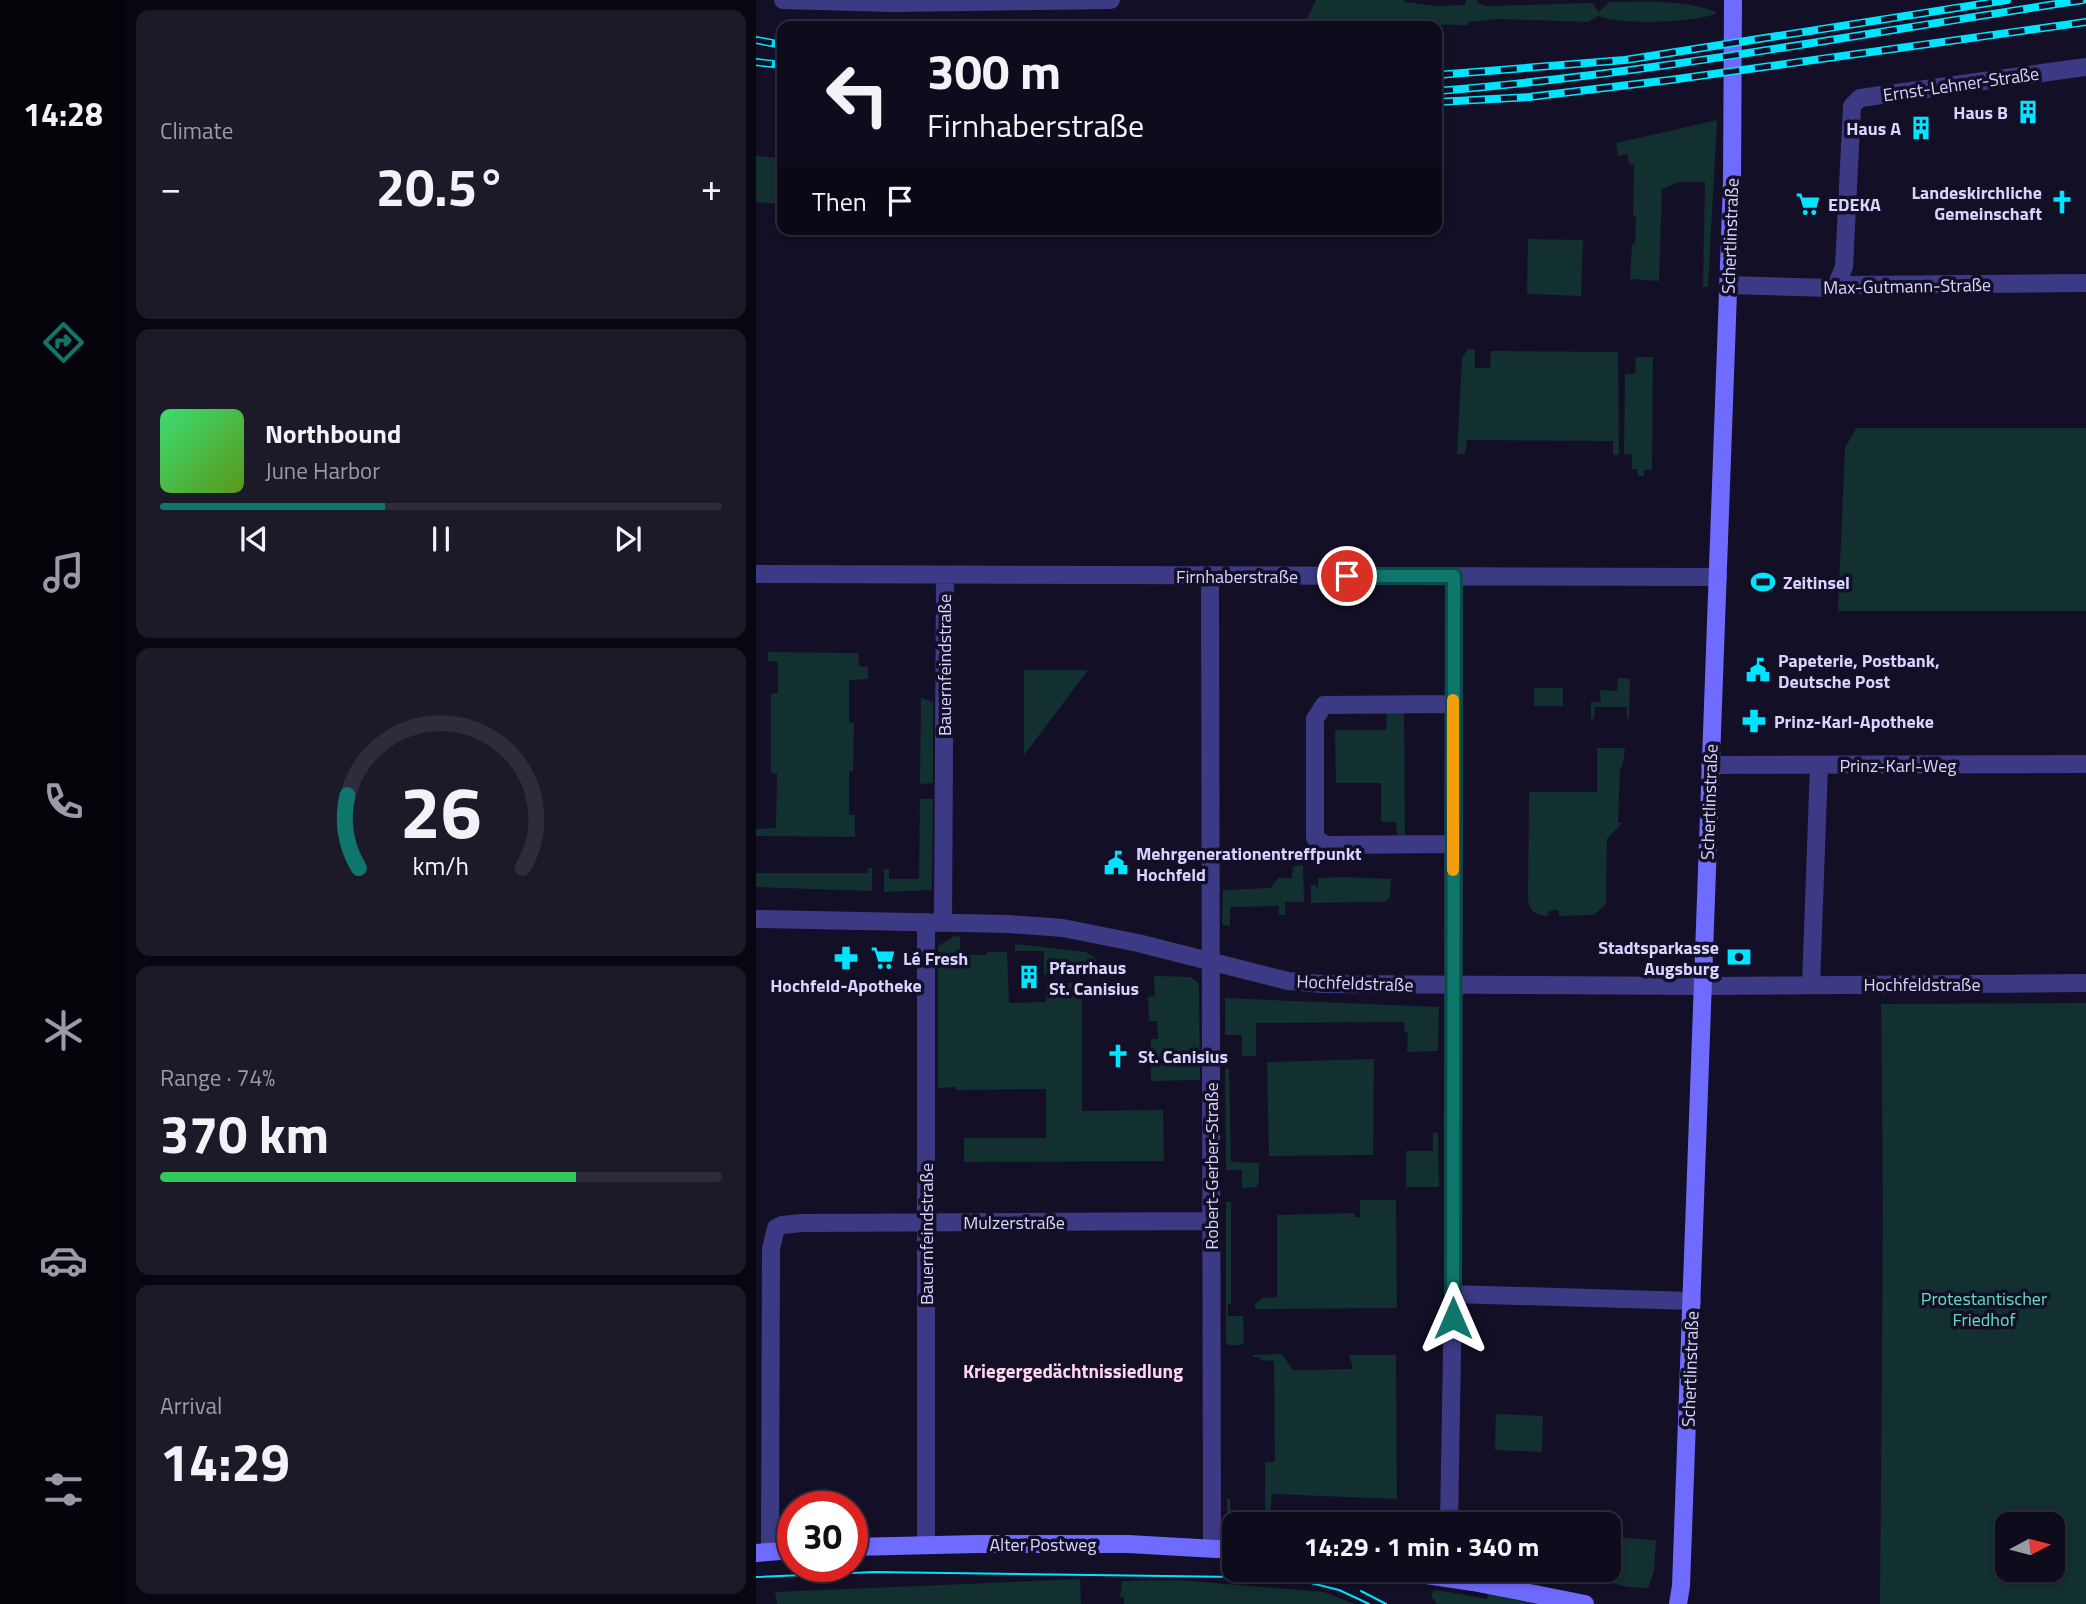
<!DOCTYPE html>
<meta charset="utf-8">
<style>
body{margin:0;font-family:"Titillium Web",sans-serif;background:#1c1929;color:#f1f3f6;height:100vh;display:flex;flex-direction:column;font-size:26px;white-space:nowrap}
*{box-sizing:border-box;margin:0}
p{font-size:23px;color:#9b9ba3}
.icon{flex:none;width:38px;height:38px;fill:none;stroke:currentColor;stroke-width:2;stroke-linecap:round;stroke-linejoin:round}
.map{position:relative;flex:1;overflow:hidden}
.details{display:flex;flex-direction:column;gap:10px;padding:10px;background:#08060f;width:630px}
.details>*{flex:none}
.banner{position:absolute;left:21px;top:21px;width:665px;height:214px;border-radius:14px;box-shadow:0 4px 10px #0003,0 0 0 2px #2e2b3b;background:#0e0b1c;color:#f1f3f6;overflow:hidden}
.needle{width:46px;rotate:83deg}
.controls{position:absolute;left:1239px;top:1512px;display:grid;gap:14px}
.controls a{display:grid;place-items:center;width:70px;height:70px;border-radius:14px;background:#0e0b1c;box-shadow:0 4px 10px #0003,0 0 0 2px #2e2b3b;font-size:35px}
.speed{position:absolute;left:21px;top:1491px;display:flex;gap:14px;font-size:35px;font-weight:700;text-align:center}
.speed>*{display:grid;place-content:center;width:91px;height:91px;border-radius:50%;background:#0e0b1c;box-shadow:0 4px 10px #0003,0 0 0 2px #2e2b3b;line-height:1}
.speed .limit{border:10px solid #d22;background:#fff;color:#111}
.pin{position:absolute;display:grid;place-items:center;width:60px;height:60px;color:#fff;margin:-30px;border:4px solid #fff;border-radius:50%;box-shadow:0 2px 7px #0007}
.me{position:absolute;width:77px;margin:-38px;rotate:0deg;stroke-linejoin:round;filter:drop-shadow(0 0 5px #0008)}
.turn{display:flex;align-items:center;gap:24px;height:147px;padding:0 35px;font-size:32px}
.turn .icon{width:91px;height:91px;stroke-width:2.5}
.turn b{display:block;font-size:49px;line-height:60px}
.then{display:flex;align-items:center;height:66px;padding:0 35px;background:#0003;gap:14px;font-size:26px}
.big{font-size:52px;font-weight:700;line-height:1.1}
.details .card{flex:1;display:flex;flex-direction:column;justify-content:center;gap:10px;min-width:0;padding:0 24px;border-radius:14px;background:#1c1929}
.details .dial{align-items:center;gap:0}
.dial svg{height:182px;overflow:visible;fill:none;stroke:#2e2b3b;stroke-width:7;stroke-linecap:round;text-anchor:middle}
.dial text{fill:#f1f3f6;stroke:none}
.song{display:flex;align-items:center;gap:21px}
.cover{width:84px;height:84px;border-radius:10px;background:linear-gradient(135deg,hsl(140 70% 55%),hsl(90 70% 35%))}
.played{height:7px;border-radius:4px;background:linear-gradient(90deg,#0f766e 40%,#2e2b3b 40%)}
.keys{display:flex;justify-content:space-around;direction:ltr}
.heat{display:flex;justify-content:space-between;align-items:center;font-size:38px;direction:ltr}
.charge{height:10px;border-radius:5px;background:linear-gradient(90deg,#34c759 74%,#2e2b3b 0)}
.trip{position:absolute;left:466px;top:1512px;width:399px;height:70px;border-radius:14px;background:#0e0b1c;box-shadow:0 4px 10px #0003,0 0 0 2px #2e2b3b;font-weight:700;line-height:70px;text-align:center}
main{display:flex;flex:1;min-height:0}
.menu{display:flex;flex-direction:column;width:126px;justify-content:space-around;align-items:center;background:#06040b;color:#9b9ba3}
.menu .icon{width:49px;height:49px}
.menu .current{color:#0f766e}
.menu b{font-size:32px;color:#f1f3f6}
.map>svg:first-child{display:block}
</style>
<main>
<nav class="menu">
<b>14:28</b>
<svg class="icon current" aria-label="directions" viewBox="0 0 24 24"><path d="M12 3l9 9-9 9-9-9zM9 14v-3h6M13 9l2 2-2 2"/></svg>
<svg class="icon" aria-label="music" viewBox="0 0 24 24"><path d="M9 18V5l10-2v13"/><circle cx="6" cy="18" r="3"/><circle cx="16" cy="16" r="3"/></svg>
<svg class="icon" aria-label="phone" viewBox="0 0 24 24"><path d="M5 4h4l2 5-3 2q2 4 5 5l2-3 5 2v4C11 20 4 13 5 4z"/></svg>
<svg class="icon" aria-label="climate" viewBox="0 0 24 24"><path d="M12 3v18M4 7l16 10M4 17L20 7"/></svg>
<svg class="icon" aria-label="car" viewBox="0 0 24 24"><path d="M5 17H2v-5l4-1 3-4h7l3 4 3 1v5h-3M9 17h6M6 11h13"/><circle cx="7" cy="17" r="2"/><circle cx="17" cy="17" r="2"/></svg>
<svg class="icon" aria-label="filters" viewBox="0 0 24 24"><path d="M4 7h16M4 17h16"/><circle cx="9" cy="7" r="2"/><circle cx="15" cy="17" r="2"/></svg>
</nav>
<section class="details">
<div class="card"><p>Climate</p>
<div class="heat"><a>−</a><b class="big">20.5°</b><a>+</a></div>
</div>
<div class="card">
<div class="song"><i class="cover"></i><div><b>Northbound</b><p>June Harbor</p></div></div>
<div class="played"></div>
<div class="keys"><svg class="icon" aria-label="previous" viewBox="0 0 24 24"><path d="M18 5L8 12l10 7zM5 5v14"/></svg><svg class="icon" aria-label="pause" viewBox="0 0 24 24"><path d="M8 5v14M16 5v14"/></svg><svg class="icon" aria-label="next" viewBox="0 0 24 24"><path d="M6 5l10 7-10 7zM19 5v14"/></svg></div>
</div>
<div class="card dial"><svg viewBox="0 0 100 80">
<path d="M14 69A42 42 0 1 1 86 69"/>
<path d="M14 69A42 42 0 0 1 9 37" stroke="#0f766e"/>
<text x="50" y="56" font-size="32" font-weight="700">26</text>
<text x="50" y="72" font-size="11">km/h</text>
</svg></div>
<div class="card"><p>Range · 74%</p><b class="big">370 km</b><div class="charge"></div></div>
<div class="card"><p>Arrival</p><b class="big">14:29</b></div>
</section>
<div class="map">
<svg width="1330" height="1604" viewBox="0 0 1330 1604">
<rect width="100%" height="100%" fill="#130f26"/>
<path fill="#12302f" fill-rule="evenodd" d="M560,0H648L649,2L681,6L709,5L710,0H722L721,3L731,6L836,3L843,12L853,2C884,1 937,0 961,13C942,23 862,25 842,16L832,22L743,19L713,22L712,25L549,23Z
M961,120L952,287H947L949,182H924L906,189L903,281L874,279L876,245L879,244L880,216H877L878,165L873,164L871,154L862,156L860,143Z
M0,156L26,158V204L0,202Z
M772,239L827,240L825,296L771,294Z
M712,349H719V368H734L735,351L862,352L863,455H857V441L711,440L709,454H701L706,358Z
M880,357H897L896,470H888V476H882L881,469H876V455L868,454L869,374H879Z
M1100,428H1330V611H1082L1089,448Z
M12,652L102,653L103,666L112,667V679L93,680V722L98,723L97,771H93V815H99V837L0,836V829L20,828L21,774L15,773V694L22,693V662L12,661Z
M268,670H332L268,755Z
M862,678L874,679L873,719H871V707H839L838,719H835V702H845L844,690L861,691Z
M778,688H807V706H778Z
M165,698L177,702V783L164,784Z
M648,712L649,835H641L640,822H625V783H580L579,730H630L631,713Z
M841,748H869L867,763L864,770L862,823H866L851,839L850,904L838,915L803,916L802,910L793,911L792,916C780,915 774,912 772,900L773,792H841Z
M164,799H177L176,890L128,892V869H133V879H163Z
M547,865L548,902H529V915H523V906L474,907V926L466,925L467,890L515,888L522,878H536L537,866Z
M112,868H116V891L0,887V873H111Z
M587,877L635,879L634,898L629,902L555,903V885H560L562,892V878Z
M198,936L204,937V955H230L231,952H251L253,1003L290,1002V983H323L322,999H326V1111L407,1110L408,1161L208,1162V1138H290V1089L200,1090V1087L182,1088V946Z
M259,944L330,952L339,958L345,972L288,975V951H259Z
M398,976L434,977L443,983L444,1080L395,1081V1039H402L401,1021H393L392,997L399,996Z
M469,998L683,1007L682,1051L651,1052L652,1033L649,1032L648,1022L500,1023V1056H486V1035H469Z
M1330,1003V1604H1124L1127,1206L1125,1004ZM1251,1524H1297V1570H1251Z
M618,1059L617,1155L513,1156L511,1062Z
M469,1069H473L475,1162L503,1163V1182L500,1187L486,1188V1170H470Z
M677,1132L682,1133L683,1187H650V1151H677Z
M604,1200H640L641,1308L499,1309V1304L506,1298L521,1297V1215L598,1213L599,1217H604Z
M470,1202H475V1304H472V1316H487L488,1342L485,1345H472L470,1342Z
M526,1354L537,1370L597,1369L593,1355H640L641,1499L516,1494L513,1524L471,1522V1498L474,1499L475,1514L509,1513V1462H519L518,1361L505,1360L504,1357H497V1355Z
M740,1414L787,1416L786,1452L739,1450Z
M852,1537L900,1540L898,1571L892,1588L873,1587L793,1570H852Z
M324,1579L325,1604H21L19,1592Z
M422,1580L568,1592L599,1604H368V1597H364L366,1581Z
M681,1590L731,1599L732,1594L779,1604H681L675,1596L677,1591Z"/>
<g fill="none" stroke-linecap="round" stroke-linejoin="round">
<path stroke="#3d3a85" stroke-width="18" d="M27,0L136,3L355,0
M972,285L1075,288L1091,285L1330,283
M1080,286L1088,267L1096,106L1104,98L1330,67
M0,574L962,577
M454,575L456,1547
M954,765L1330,764
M697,844L570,845L559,838V719L568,705L697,704
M0,919L253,924L307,928L382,943L532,981L566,984L948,986L1330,983
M170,922V1545
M187,923L189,576
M1055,985L1063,765
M697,1294L936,1301
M693,1524L697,1294L698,576
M14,1551L15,1249L20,1228L26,1225L46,1223L455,1221"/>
<path stroke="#6f6bff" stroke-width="18" d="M96,1547L222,1544H372L478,1550
M0,1553L37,1550
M637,1570L717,1582L829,1604
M922,1604L925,1586L976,182L977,0"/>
<path stroke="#00e5ff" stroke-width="2" d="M0,1577L119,1572L483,1577L551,1582L583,1590L613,1604
M605,1591L630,1604"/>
<g stroke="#00e5ff" stroke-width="8">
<path id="rail" d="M0,40L26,45
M0,62L26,65
M681,75L869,60L1251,0
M681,91C898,74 1112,32 1327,0
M681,102L773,97L914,80L1330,22"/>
</g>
<use href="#rail" stroke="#130f26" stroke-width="5" stroke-dasharray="16" stroke-linecap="butt"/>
</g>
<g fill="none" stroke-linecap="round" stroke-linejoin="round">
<g stroke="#0a4d48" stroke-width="18">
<path id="route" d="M591,576H698L697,1318"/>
</g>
<use href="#route" stroke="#0f766e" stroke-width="12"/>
<path stroke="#f59e0b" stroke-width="12" d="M697,870V700"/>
</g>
<defs>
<g id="building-bare" transform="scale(1.89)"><path d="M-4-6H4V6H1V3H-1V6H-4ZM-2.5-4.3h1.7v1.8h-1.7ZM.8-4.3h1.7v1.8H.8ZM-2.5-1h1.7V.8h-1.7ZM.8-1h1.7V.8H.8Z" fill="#00e5ff" stroke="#130f26" stroke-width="2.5" paint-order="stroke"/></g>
<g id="church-bare" transform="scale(1.89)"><path d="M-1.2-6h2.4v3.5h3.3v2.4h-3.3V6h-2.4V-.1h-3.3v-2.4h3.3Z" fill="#00e5ff" stroke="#130f26" stroke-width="2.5" paint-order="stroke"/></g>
<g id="supermarket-bare" transform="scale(1.89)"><path d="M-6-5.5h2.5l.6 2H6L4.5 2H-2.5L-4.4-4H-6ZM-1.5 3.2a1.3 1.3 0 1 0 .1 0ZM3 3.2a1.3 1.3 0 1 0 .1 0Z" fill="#00e5ff" stroke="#130f26" stroke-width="2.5" paint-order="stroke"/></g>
<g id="stadium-bare" transform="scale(1.89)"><path d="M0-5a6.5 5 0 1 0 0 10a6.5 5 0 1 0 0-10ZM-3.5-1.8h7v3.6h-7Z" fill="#00e5ff" stroke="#130f26" stroke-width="2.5" paint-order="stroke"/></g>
<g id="civic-bare" transform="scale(1.89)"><path d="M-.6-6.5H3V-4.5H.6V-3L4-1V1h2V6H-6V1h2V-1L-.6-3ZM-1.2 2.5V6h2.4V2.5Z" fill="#00e5ff" stroke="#130f26" stroke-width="2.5" paint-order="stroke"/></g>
<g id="pharmacy-bare" transform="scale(1.89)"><path d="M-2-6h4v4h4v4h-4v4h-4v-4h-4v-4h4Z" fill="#00e5ff" stroke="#130f26" stroke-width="2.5" paint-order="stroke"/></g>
<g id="bank-bare" transform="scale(1.89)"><path d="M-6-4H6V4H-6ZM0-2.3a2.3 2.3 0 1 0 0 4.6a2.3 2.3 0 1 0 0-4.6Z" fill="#00e5ff" stroke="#130f26" stroke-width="2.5" paint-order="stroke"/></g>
</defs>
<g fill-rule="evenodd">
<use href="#building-bare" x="1272" y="112"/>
<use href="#building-bare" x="1165" y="128"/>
<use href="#church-bare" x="1306" y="202"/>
<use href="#supermarket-bare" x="1052" y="204"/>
<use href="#stadium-bare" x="1007" y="582"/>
<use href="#civic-bare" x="1002" y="670"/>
<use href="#pharmacy-bare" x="998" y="721"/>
<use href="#civic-bare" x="360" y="863"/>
<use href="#bank-bare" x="983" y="957"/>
<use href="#pharmacy-bare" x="90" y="958"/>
<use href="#supermarket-bare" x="127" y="958"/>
<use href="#building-bare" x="273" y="977"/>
<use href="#church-bare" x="362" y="1056"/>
</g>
<g text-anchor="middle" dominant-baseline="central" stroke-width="7" stroke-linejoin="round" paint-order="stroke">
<g font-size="18" fill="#d9d4ff" stroke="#130f26">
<text transform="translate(1205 84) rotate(-8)">Ernst-Lehner-Straße</text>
<text transform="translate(974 236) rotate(-88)">Schertlinstraße</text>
<text transform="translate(1151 286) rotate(-1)">Max-Gutmann-Straße</text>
<text x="481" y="576">Firnhaberstraße</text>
<text transform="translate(188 665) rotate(-90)">Bauernfeindstraße</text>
<text x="1142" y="765">Prinz-Karl-Weg</text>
<text transform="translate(953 802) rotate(-88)">Schertlinstraße</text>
<text transform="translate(599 983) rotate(2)">Hochfeldstraße</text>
<text x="1166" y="984">Hochfeldstraße</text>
<text transform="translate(455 1166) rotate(-90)">Robert-Gerber-Straße</text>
<text x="258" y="1222">Mulzerstraße</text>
<text transform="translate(170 1234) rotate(-90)">Bauernfeindstraße</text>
<text transform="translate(934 1369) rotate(-88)">Schertlinstraße</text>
<text x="287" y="1544">Alter Postweg</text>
</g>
<g font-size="18" font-weight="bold" fill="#d9d4ff" stroke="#130f26" text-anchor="start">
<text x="1252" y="112" text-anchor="end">Haus B</text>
<text x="1145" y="128" text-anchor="end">Haus A</text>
<text x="1286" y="192" text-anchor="end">Landeskirchliche<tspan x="1286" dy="21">Gemeinschaft</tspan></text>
<text x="1072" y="204">EDEKA</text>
<text x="1027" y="582">Zeitinsel</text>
<text x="1022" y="660">Papeterie, Postbank,<tspan x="1022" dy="21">Deutsche Post</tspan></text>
<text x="1018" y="721">Prinz-Karl-Apotheke</text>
<text x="380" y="853">Mehrgenerationentreffpunkt<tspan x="380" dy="21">Hochfeld</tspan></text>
<text x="963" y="947" text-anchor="end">Stadtsparkasse<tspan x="963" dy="21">Augsburg</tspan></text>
<text x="147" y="958">Lé Fresh</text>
<text x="293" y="967">Pfarrhaus<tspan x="293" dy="21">St. Canisius</tspan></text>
<text x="90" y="985" text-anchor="middle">Hochfeld-Apotheke</text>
<text x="382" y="1056">St. Canisius</text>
</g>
<g font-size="18" fill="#5fe0c0" stroke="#130f26">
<text x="1228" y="1298">Protestantischer<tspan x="1228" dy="21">Friedhof</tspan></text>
</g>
<g font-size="19" font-weight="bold" fill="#ffd6f0" stroke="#130f26">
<text x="317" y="1370">Kriegergedächtnissiedlung</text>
</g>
</g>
</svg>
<div class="controls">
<a><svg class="needle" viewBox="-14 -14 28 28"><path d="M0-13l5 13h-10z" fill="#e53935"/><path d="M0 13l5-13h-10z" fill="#9b9ba3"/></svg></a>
</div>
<div class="speed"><div class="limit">30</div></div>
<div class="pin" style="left:591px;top:576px;background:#d93025"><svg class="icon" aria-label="arrive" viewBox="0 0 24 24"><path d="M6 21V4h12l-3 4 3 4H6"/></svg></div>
<svg class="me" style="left:697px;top:1318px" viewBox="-20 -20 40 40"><path d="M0-17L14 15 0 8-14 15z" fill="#0f766e" stroke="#fff" stroke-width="4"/></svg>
<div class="trip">14:29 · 1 min · 340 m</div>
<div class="banner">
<div class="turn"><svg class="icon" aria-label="left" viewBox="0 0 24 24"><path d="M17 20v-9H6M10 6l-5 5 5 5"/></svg><div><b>300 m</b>Firnhaberstraße</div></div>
<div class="then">Then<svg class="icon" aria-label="arrive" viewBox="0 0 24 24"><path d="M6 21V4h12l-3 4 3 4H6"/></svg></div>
</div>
</div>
</main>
